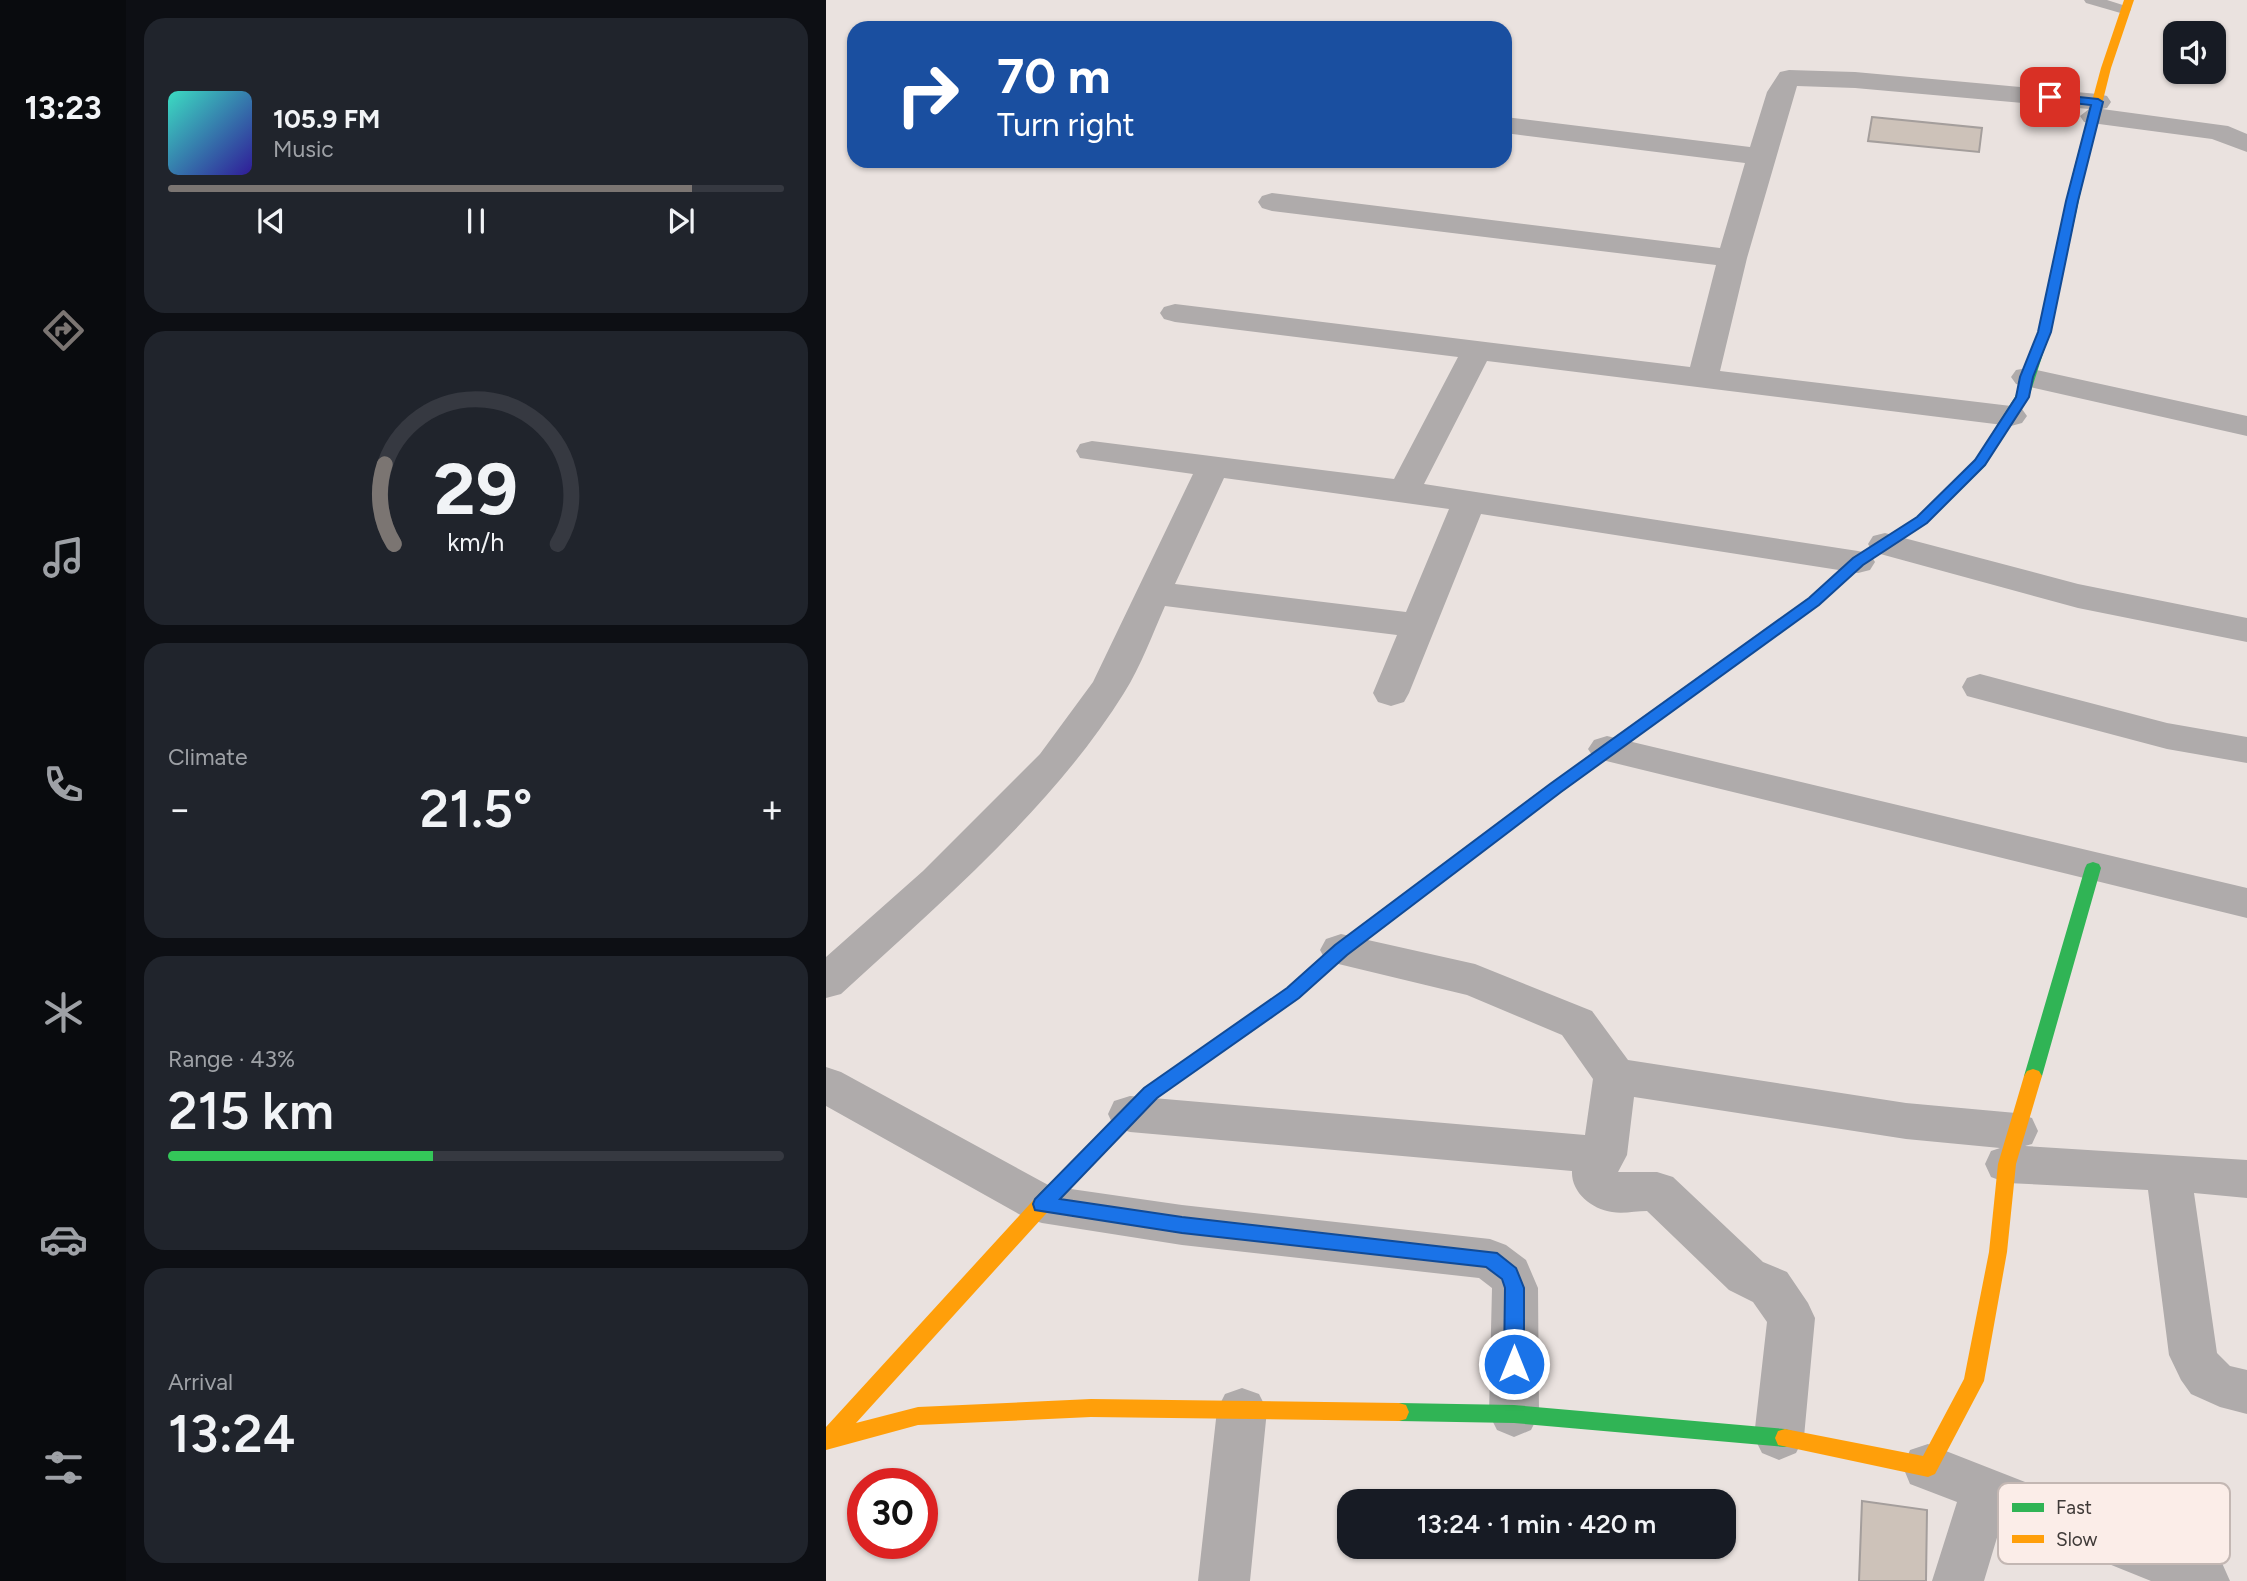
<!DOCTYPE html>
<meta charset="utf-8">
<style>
body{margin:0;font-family:Figtree,sans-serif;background:#20242c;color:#f1f3f6;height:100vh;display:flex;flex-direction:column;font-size:26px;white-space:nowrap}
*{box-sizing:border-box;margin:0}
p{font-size:23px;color:#9ea1a6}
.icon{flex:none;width:38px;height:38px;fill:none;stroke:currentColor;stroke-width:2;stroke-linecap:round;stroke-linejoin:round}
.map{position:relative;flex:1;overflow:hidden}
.details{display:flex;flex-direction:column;gap:18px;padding:18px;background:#0d0f14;width:700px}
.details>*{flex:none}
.guide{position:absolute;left:21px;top:21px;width:665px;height:147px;border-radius:21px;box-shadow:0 2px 5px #0004;background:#1a4fa0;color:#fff;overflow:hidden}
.controls{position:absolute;left:1337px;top:21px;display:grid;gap:14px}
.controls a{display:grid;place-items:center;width:63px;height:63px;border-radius:14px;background:#171b24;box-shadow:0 2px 5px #0004;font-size:35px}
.speed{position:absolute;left:21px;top:1468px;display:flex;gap:14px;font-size:35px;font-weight:700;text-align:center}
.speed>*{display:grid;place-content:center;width:91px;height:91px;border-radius:50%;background:#171b24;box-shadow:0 2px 5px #0004;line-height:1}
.speed .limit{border:10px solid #d22;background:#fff;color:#111}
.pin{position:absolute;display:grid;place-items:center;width:60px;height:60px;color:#fff;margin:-30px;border-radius:14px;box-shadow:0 4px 10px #0006}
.me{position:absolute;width:77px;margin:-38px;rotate:0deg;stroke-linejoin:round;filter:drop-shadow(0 0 5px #0008)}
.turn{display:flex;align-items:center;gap:24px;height:147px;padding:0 35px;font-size:32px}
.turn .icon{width:91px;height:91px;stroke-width:2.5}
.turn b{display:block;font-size:49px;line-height:60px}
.big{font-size:52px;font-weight:600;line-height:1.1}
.details .tile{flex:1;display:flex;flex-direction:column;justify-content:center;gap:10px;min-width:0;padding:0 24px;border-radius:21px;background:#20242c}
.details .dial{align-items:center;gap:0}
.dial svg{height:182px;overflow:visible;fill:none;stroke:#363941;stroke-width:7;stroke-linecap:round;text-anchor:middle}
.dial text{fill:#f1f3f6;stroke:none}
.song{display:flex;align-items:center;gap:21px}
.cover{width:84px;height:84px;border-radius:10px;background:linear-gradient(135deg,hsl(170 70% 55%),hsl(250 70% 35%))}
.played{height:7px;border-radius:4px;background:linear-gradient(90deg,#7b7572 85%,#363941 85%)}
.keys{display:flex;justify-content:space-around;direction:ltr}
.heat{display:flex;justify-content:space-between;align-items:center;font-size:38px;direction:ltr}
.charge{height:10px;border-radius:5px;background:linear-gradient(90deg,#34c759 43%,#363941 0)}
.trip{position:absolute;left:511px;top:1489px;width:399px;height:70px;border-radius:21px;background:#171b24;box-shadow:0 2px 5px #0004;font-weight:600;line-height:70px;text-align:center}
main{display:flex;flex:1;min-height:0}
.menu{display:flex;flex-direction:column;width:126px;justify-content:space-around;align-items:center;background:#090b0e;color:#9ea1a6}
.menu .icon{width:49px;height:49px}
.menu .on{color:#7b7572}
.menu b{font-size:32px;color:#f1f3f6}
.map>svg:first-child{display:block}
</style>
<main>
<nav class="menu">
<b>13:23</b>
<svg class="icon on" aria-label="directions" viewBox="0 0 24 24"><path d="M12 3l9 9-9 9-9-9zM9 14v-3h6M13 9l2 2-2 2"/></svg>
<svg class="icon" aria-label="music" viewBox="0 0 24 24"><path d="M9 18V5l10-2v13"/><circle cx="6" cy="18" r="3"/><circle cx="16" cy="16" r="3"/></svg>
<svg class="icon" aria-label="phone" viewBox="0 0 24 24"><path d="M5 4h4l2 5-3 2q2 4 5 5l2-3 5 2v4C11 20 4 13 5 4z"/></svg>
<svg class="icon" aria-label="climate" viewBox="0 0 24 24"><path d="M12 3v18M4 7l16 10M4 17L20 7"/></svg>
<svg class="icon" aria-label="car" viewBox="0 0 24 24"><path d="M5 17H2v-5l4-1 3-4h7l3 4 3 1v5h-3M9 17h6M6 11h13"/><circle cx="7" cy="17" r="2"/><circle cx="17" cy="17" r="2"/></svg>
<svg class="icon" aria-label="filters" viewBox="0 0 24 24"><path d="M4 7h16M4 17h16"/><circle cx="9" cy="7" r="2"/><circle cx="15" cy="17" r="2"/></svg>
</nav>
<section class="details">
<div class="tile">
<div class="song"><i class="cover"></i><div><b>105.9 FM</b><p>Music</p></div></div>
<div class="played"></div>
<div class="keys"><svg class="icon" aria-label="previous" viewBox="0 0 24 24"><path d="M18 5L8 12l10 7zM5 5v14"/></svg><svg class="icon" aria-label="pause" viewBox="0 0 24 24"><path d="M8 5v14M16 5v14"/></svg><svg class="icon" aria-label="next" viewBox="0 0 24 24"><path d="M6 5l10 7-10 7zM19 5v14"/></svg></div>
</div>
<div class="tile dial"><svg viewBox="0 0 100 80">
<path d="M14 69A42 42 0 1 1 86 69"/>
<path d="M14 69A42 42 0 0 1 10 34" stroke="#7b7572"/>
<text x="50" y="56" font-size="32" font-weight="700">29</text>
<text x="50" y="72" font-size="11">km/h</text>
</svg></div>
<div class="tile"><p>Climate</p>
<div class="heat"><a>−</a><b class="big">21.5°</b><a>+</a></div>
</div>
<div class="tile"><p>Range · 43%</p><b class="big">215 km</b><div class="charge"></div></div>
<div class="tile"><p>Arrival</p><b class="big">13:24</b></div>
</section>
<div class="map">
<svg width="1421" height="1581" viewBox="0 0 1421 1581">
<rect width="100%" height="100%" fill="#eae2df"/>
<path fill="#cdc2b9" stroke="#a49e9c" stroke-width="2" d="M1046,117L1156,128L1153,152L1042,141Z
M1036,1501L1101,1510L1100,1581H1033Z"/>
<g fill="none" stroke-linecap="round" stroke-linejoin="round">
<path fill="#afabab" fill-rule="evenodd" d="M1258,0H1281L1303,7L1305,10L1298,14L1260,3Z"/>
<path fill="#afabab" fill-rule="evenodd" d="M963,70L1029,72L1272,94L1281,96L1285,102L1281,108L1276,109L1402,126L1421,134V152L1386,139L1258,122L1254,116L1263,109L1029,88L971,86L921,258L894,371L1185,406L1196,409L1201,416L1196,423L1185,426L661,361L598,484L1032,551L1044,554L1049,562L1044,570L1032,573L655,514L583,693L578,702L565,706L552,702L547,693L571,635L339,606C326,635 315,666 298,693C227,807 114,903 15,994L0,998V957L97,871L214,754L267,682L367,474L254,458L250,451L254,444L266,441L568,479L632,357L349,322L338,319L334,313L338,307L349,304L864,367L890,265L446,211L436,208L432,202L436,196L446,193L894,248L919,163L679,133V117L924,147L941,92L954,72ZM398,478L623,509L580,612L349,584Z
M1201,368L1421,416V436L1190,384L1185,377L1190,370Z
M1059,533L1252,584L1421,618V642L1252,608L1047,552L1042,544L1047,536Z
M1154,674L1341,723L1421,737V763L1341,749L1141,696L1136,687L1141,678Z
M781,736L1421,888V918L768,758L762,749L768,740Z
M515,934L649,964L766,1011L802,1060L1080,1103L1190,1113L1206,1118L1212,1131L1206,1144L1199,1146L1421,1160V1198L1368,1193L1391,1353L1404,1366L1421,1370V1414L1394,1407L1365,1394L1355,1380L1343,1355L1322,1190L1181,1183L1165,1177L1159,1164L1165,1151L1174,1148L1080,1139L808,1097L801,1155L792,1172H831L847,1177L937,1262L961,1272L982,1303L989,1318L978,1437L970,1453L953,1460L936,1453L928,1437L941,1322L927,1302L903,1290L821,1211C810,1211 797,1214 786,1212C765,1209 745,1192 746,1171L304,1132L288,1127L282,1114L288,1101L304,1096L759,1135L767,1079L736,1035L641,995L500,961L494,950L500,939Z
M0,1067L15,1072L224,1186L356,1205L664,1239L680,1245L700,1260L712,1288L713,1414L705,1430L688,1437L671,1430L663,1414L666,1288L653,1278L356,1245L216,1223L200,1218L0,1106Z
M416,1388L433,1394L441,1410L424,1581H372L391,1410L399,1394Z
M1102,1444L1363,1546L1396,1563L1404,1581H1325L1176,1521L1158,1581H1106L1131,1502L1084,1484L1077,1467L1084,1450Z"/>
<path fill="#30b455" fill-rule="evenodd" d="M1254,165L1260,168L1224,332L1203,397L1159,466L1101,523L1037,565L993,604L952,634H942L940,631L942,628L983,598L1027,559L1091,517L1149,460L1189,397L1212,332L1248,168Z
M1267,862L1273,864L1275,868L1216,1076L1213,1081L1207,1083L1201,1081L1198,1076L1259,868L1261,864Z
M513,945L519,947L521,952L519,957L473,998L331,1098L227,1206L220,1208L213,1206L211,1200L213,1194L319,1088L461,988L507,947Z
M573,1403L688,1405L959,1429L966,1431L969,1438L966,1445L959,1447L688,1423L573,1421L566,1419L563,1412L566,1405Z"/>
<path fill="#ff9f0a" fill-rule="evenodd" d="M1298,0H1308L1285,68L1260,168L1250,170L1248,168L1275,68Z
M947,626L954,631L952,634L718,805L519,957H507L505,952L507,947L706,797Z
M1207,1069L1213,1071L1216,1076L1190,1164L1181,1252L1158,1381L1109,1474L1102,1477L952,1445L949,1438L952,1431L959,1429L1097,1456L1138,1379L1163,1252L1172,1164L1198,1076L1201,1071Z
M220,1192L227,1194L229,1200L227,1206L30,1423L92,1407L265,1399L573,1403L580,1405L583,1412L580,1419L573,1421L265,1417L92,1425L0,1450V1427L213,1194Z"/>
</g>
<path fill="#1a73e8" stroke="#114b97" stroke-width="2" d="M1224,94L1272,99L1277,102L1252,201L1225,332L1207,377L1203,397L1159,465L1101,523L1037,565L993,605L735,792L521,955L473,998L331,1098L234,1199L356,1217L671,1253L690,1268L698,1288V1364L696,1370L688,1373L681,1370L678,1364L679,1288L676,1279L660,1267L356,1233L209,1210L207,1204L209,1199L318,1088L461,988L509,945L724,784L983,598L1027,558L1091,517L1149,460L1190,397L1194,377L1212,332L1240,201L1265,105L1220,100V95Z"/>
<rect x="1172" y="1483" width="232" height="81" rx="10" fill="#fbede8" stroke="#c3b7b3" stroke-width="2"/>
<rect x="1186" y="1503" width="32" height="9" fill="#30b455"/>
<rect x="1186" y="1535" width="32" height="8" fill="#ff9f0a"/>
<g font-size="19" fill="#3f3a38">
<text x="1230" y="1514">Fast</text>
<text x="1230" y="1546">Slow</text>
</g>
</svg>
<div class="controls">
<a><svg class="icon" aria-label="sound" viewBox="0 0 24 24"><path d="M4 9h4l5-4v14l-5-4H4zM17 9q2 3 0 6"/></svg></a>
</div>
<div class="speed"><div class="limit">30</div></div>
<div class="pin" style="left:1224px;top:97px;background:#d93025"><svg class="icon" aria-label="arrive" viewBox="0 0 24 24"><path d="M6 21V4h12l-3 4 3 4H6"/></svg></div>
<svg class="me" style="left:688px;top:1364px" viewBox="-20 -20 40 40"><circle r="17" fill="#1a73e8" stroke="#fff" stroke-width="3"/><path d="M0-11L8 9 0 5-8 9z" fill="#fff"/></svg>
<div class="trip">13:24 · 1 min · 420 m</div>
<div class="guide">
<div class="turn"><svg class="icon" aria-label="right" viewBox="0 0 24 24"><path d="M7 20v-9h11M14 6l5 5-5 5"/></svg><div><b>70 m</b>Turn right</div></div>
</div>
</div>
</main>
